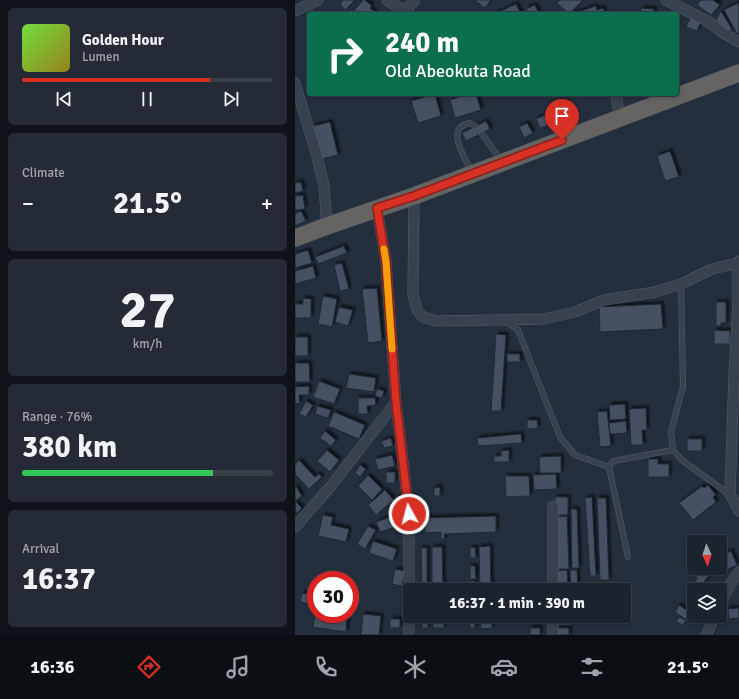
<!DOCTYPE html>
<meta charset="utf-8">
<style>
body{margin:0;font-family:Signika,sans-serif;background:#242b36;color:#f1f3f6;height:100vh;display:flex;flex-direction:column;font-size:15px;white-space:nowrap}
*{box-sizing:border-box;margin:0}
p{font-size:13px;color:#a0a4aa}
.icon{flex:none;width:22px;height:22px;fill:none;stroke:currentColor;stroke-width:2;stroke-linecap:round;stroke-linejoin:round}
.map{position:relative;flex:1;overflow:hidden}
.panel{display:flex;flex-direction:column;gap:8px;padding:8px;background:#0f1319;width:295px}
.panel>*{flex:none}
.top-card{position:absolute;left:12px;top:12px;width:372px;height:84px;border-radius:4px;box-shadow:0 2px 6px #0003,0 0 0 1px #39404a;background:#0b6e4f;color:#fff;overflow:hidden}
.needle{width:26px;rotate:177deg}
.controls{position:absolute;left:392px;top:535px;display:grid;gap:8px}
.controls a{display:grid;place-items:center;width:40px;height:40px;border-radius:4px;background:#1b232e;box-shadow:0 2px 6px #0003,0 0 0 1px #39404a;font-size:20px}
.speed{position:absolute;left:12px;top:571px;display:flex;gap:8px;font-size:20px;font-weight:700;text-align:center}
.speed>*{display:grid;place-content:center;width:52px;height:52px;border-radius:50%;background:#1b232e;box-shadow:0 2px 6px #0003,0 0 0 1px #39404a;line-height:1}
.speed .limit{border:6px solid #d22;background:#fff;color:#111}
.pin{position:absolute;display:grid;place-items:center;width:34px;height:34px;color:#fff;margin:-41px -17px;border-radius:50% 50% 50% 0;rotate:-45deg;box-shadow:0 0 4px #0007}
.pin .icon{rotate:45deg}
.me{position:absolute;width:44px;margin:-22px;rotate:353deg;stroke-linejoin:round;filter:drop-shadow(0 0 3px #0008)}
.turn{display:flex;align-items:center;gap:14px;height:84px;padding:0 12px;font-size:18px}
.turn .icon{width:52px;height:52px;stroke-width:2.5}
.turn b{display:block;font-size:28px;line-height:34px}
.big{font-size:30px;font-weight:800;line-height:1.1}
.panel .widget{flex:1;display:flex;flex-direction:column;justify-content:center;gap:6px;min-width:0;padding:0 14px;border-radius:6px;background:#242b36}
.panel .dial{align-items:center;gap:0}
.dial b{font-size:52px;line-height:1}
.song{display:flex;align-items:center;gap:12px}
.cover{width:48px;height:48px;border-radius:6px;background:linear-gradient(135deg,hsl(100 70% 55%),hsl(50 70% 35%))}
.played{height:4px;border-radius:2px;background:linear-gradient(90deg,#d93025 75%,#39404a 75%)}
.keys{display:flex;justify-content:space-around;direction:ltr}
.heat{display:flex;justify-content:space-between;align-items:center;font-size:22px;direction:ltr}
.charge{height:6px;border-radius:3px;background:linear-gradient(90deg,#34c759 76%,#39404a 0)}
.trip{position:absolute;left:108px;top:583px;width:228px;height:40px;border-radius:4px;background:#1b232e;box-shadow:0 2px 6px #0003,0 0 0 1px #39404a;font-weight:800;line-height:40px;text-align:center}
.menu{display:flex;height:64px;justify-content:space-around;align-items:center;background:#0b0e12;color:#a0a4aa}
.menu .icon{width:28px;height:28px}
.menu .active{color:#d93025}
.menu b{font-size:18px;color:#f1f3f6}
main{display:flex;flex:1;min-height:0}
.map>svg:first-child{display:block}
</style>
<main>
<section class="panel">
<div class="widget">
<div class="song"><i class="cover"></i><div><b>Golden Hour</b><p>Lumen</p></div></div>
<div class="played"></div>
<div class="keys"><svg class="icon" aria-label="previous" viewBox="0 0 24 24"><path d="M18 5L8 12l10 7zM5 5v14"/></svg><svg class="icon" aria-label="pause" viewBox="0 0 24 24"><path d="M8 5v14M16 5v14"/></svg><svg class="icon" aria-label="next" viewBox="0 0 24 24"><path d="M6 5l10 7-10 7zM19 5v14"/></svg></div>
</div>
<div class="widget"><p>Climate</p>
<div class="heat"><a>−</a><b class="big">21.5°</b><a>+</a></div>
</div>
<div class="widget dial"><b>27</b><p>km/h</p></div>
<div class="widget"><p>Range · 76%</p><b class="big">380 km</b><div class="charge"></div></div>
<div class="widget"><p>Arrival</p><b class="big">16:37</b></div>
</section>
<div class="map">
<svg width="444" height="635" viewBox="0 0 444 635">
<defs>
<filter id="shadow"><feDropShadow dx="2.5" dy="-2.5" stdDeviation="1" flood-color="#0009"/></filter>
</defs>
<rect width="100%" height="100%" fill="#242f3e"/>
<path fill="#455162" stroke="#1f2835" filter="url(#shadow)" d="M48,0H60L50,10L45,4Z
M68,0H70L77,6L75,8L82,14H56Z
M179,0H196L190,8Z
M265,0H288L274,14L262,3Z
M406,0H418L425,5L416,15L402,5Z
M443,3L444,6V33L442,34L429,10Z
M221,4L226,14H199Z
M240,5L244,14H234L231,9Z
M301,6L302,10L308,8L310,14H276Z
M346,8L359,9V14H345Z
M426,11L437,29L432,32L421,20Z
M396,16L406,21L402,31L391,27Z
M140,94L146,116L123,123L116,101Z
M173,94H181L186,110L160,118L155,100Z
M250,115L254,125L245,128L241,119Z
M191,121L195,129L171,141L167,133Z
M35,122L43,155L26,159L18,126Z
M232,123L238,133L229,138L224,127Z
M375,151L384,177L370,181L362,156Z
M6,182L8,191L0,193V183Z
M8,195L10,209L0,210V196Z
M6,211L11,221L0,226V214Z
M49,246L52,253L23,264L20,257Z
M13,250L17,263L0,268V254Z
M47,263L54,289L45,291L39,265Z
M18,266L21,278L0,284V271Z
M82,288L87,341L73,343L67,289Z
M28,296L42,299L37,327L23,324Z
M8,298L16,299V318H0V304H8Z
M421,302H431V323H426V326H421Z
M366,304L368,329L305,332L304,307Z
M44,307L58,310L53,326L40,322Z
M419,330L435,331V344H419Z
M201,334L211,335L206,411H196Z
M0,337H13V356H0Z
M212,354H225V362H212Z
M0,363H14L15,382H0Z
M54,374L81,378L79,392L51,388Z
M24,381L45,389L39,404L18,397Z
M14,386V395H4L5,403L0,404V387Z
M82,389L89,391L87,398L80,396Z
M63,398H80L81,405L72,406L73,414H63Z
M11,401L18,405L11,417L4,414Z
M330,404L331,419L315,420L314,405Z
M22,406L36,410L33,418L20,414Z
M351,408L352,430H347L348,445H336L334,409Z
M312,411L316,446L305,447L302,412Z
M39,412L70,425L64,439L33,426Z
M232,420H242L243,428L232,429Z
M331,421L332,433L315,434L314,423Z
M30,431L41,440L36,446L25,438Z
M226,434L227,443L183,446L182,438Z
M96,438L98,446L89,448L86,441Z
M392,439H407V451H392Z
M32,450L44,460L35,472L22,461Z
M214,450V462H199V456H206V451Z
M97,455L100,466L83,470L80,459Z
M266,456V473H245L244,457Z
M353,459H363V464H374V477H353Z
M4,460L20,477L24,474L27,477L14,489L0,474V464Z
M65,465L71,469L65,477L60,473Z
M91,472H100V483H91Z
M261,474L262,489L239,490L238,475Z
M73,475L87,489L77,500L63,486Z
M210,476H234L235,496L211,497Z
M0,485L7,496L0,501Z
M413,485L421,495L418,497L421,502L398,520L384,503L407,486L409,488Z
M145,487V496H139V488Z
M90,490L99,500L81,515L73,505Z
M103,496H108L107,507H102Z
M260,497H273V515H260Z
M297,497L301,576H295L290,498Z
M302,498H311L314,580H305Z
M1,502L7,508L1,514L0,503Z
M276,509H282L284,568H277Z
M103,514L107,525L85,532L81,522Z
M28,515L38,517L36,525L54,529L51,542L23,536Z
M201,516V532L149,534L150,539H146V532L130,533V518Z
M272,516L274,569H262L261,517Z
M73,526L81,530L70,549L62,544Z
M397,539L403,542H399V556L391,551Z
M78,541L102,549L98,561L74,553Z
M195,546L196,590H185L184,547Z
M137,547H147L148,590H137Z
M180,547L181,558H175V548Z
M126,548H132V590H127Z
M436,551L442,565L427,572L425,568V556Z
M396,559L399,561V568H409L416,573L406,586L400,582L402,578L389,568Z
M175,566H180L181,579H175Z
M100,569L110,571L107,586L97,584Z
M272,570L273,590H262L261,571Z
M275,570H282L283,590H276Z
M175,581H180V590H174V588H176Z
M7,593L14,594L13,604L5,602Z
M384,605L401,616L396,623L380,612Z
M21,608V614H52L51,632L18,627Z
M444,608V618L434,619L433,609Z
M68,614L86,616L84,635H66Z
M127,616H133V628H127Z
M138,616H149V628H138Z
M174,616H180V628H175Z
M185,616H197V628L186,629Z
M261,616H276V625H262Z
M384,617L391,620L388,625L381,622Z
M95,619H105V628H95Z
M235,628H245V635H235Z
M261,628H274V635H261Z"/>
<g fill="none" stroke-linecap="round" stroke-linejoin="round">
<g stroke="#565f6c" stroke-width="6">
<path id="service" d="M187,134L206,160
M176,171C170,157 149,128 175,123L180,126
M386,284L388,386L376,432L378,450L388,461L434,494
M210,321L223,330L265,437L280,455L314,467
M333,557L314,467L318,461L378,450"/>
</g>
<g stroke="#565f6c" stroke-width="11">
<path id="minor" d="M92,0L106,9H112L120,0
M371,0L412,21L430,34L444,42
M0,11L23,0
M0,83L22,156L29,186L32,226
M321,94L325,118
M119,196L118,294L122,310L128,317L141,321L249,319L280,312L309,300L360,292L386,284L417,269L443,263L444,261
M82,208L91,262L101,402L114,514V635
M443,263V302L439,374L435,494L444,511
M0,527L36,486L101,402
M258,590V506
M425,604L439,578L444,572
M258,635V616
M411,635L420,616"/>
</g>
<g stroke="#434c59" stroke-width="18">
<path id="trunk" d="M0,238L32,226L119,196L444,73"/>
</g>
<use href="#service" stroke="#38414e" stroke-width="5"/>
<use href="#minor" stroke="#38414e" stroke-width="10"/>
<use href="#trunk" stroke="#656462" stroke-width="17"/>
</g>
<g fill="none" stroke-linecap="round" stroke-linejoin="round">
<g stroke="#8d1f18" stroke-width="10">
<path id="route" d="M114,514L101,402L91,262L82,208L119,196L267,140"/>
</g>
<use href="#route" stroke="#d93025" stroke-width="7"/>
<path stroke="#f59e0b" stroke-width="7" d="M89,249L91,262L97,349"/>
</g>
</svg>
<div class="controls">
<a><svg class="needle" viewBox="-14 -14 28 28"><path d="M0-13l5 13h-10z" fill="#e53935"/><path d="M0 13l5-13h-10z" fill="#a0a4aa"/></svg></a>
<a><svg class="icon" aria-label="layers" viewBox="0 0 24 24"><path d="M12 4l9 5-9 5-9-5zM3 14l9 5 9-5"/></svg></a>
</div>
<div class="speed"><div class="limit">30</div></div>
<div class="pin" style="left:267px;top:140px;background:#d93025"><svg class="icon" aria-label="arrive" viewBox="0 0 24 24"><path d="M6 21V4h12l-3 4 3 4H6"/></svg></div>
<svg class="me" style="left:114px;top:514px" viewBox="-20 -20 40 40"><circle r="17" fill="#d93025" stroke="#fff" stroke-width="3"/><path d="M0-11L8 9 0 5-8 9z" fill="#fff"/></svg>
<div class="trip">16:37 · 1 min · 390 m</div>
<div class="top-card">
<div class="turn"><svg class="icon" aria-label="right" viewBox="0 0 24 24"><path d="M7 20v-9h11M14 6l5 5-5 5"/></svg><div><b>240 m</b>Old Abeokuta Road</div></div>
</div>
</div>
</main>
<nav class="menu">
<b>16:36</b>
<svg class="icon active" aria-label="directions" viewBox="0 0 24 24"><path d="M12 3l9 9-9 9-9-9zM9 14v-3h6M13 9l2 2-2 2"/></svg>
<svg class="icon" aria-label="music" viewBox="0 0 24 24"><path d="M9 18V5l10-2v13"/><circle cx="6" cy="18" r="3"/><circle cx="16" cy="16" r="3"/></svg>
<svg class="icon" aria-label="phone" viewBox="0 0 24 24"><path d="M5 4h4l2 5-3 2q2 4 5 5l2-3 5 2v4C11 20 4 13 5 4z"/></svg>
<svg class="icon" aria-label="climate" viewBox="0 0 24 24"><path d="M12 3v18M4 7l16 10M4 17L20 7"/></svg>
<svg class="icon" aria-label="car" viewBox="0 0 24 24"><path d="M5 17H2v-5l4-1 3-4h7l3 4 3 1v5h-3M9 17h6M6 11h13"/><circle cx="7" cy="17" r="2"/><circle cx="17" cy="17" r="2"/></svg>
<svg class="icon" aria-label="filters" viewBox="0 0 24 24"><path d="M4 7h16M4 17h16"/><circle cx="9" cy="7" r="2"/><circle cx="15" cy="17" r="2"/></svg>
<b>21.5°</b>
</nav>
